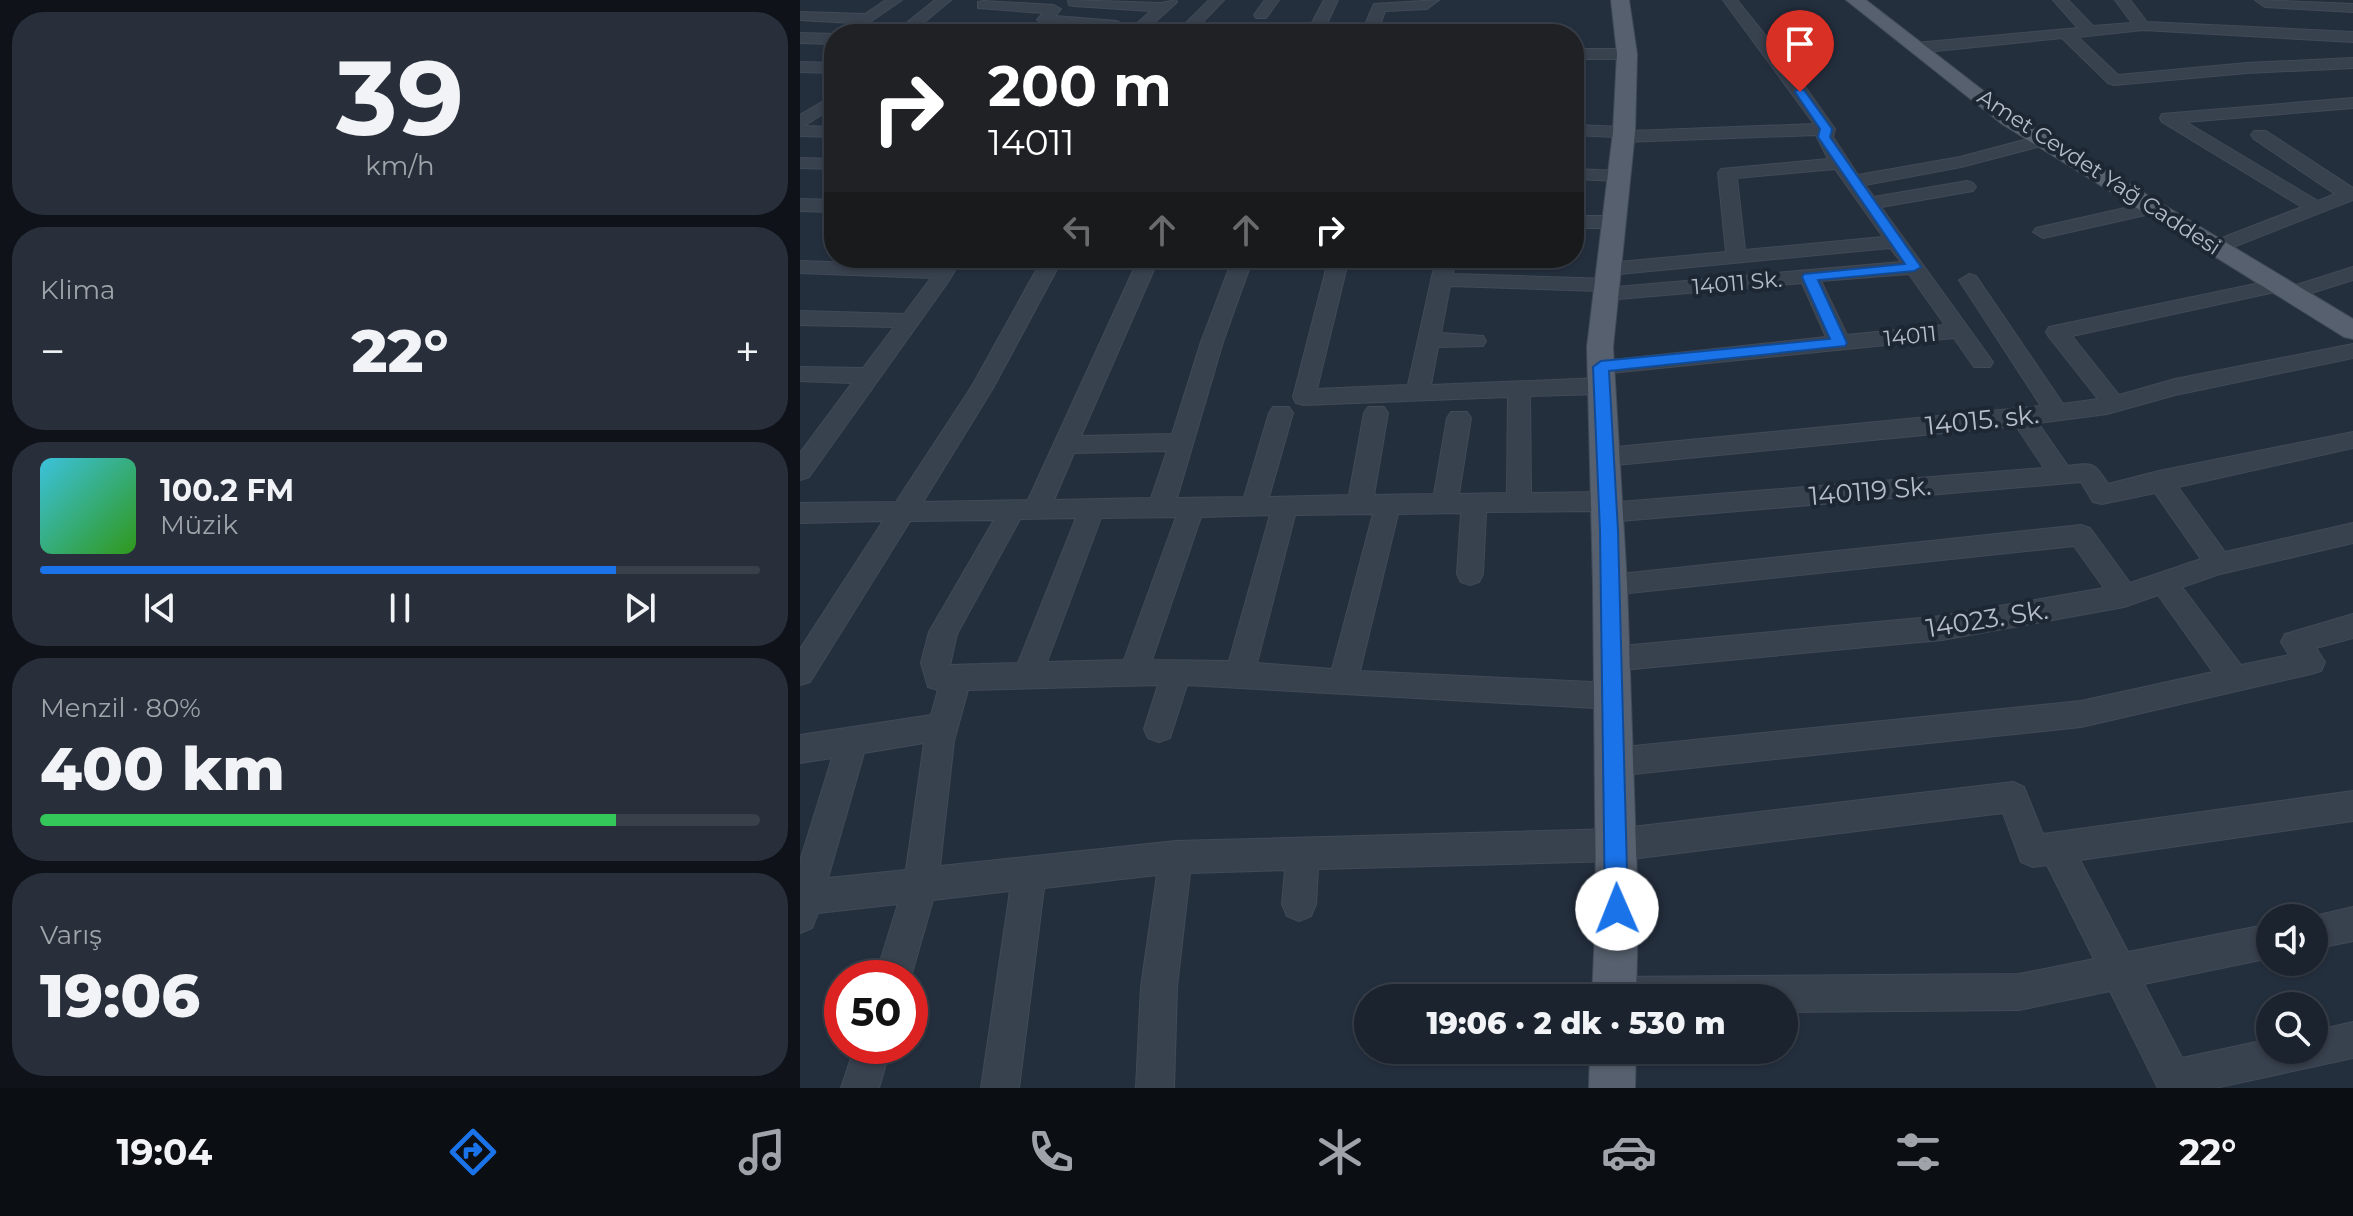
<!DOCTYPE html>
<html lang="tr">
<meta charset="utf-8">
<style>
body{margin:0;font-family:Montserrat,sans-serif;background:#282f3a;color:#f1f3f6;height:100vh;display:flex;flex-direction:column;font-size:30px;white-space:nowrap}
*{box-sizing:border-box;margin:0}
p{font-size:26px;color:#a0a4aa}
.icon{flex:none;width:44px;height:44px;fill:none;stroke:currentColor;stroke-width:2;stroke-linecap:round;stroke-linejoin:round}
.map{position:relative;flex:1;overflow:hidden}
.details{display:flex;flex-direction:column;gap:12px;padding:12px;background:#0f1319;width:800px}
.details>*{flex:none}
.top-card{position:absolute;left:24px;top:24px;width:760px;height:244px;border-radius:32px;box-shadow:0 2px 6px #0004,0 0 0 2px #39404a;background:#202124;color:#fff;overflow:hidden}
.controls{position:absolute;left:1456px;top:904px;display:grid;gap:16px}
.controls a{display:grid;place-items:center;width:72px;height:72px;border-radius:50%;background:#1b232e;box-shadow:0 2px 6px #0004,0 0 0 2px #39404a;font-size:40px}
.speed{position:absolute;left:24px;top:960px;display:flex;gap:16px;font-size:40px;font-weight:700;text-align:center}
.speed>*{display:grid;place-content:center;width:104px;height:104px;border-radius:50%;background:#1b232e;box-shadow:0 2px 6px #0004,0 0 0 2px #39404a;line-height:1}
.speed .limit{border:12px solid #d22;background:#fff;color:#111}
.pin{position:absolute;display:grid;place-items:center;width:68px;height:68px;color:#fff;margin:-82px -34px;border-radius:50% 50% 50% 0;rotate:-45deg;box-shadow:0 0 8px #0007}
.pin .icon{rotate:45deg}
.me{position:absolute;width:88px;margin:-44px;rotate:359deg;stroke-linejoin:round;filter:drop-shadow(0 0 6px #0008)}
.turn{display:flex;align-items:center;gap:28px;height:168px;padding:0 32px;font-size:36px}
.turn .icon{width:104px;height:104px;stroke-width:2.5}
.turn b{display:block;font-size:56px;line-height:68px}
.lanes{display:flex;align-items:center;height:76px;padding:0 32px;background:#0003;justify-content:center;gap:40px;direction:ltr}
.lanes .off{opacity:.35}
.big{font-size:60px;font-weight:800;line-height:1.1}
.details .widget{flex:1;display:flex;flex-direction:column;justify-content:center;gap:12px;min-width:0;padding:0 28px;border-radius:32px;background:#282f3a}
.details .dial{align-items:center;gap:0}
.dial b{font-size:104px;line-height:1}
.song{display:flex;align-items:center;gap:24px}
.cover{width:96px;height:96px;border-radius:12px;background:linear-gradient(135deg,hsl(190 70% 55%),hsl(110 70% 35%))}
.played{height:8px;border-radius:4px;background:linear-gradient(90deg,#1a73e8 80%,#39404a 80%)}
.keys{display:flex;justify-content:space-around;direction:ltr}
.heat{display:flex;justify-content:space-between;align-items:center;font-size:44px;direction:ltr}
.charge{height:12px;border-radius:6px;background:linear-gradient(90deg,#34c759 80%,#39404a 0)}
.trip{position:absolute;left:554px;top:984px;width:444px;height:80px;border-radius:40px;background:#1b232e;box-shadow:0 2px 6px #0004,0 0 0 2px #39404a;font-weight:800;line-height:80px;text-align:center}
.dock{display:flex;height:128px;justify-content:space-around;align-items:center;background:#0b0e12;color:#a0a4aa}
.dock .icon{width:56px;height:56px}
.dock .current{color:#1a73e8}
.dock b{font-size:36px;color:#f1f3f6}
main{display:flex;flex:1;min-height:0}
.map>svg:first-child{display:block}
</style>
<main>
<section class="details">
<div class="widget dial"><b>39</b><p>km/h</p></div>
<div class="widget"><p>Klima</p>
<div class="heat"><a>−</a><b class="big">22°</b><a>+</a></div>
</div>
<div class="widget">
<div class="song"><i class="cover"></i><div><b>100.2 FM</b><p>Müzik</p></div></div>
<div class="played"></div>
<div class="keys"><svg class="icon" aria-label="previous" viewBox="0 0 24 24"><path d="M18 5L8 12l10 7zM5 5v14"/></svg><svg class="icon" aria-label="pause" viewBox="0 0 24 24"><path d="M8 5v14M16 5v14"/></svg><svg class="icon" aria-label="next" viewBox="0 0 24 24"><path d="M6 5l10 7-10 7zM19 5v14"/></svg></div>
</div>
<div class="widget"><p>Menzil · 80%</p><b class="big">400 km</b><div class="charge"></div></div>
<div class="widget"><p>Varış</p><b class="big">19:06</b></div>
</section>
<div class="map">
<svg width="1553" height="1088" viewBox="0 0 1553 1088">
<rect width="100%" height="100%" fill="#242f3e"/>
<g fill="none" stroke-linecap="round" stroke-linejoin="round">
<g stroke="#414a57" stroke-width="2">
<path id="minor" d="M86,0H102L54,33L47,29L53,23L0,20V12L65,14Z
M135,0H151L110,34H93Z
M268,0L361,3L376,0L377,2L342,34H325L351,11L274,6L269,5Z
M409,0H424L391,34H375Z
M465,0H479L466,18H456L454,15Z
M524,0H538L522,34H506Z
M639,0L627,9L585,11L577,34H561L574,4Z
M923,0H937L994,71L1035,129L1033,137L1058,175L1160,157L1243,135L1249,136L1252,140L1249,144L1161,167L1065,185L1074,197L1167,181L1173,183L1176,187L1173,191L1081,207L1193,362L1190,367H1174L1154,338L801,374L793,372L790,367L793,362L1026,337L1002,283L807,300L800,299L797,294L799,291L650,286L641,333L683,336L686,341L683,346L638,347L631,385L802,378L810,381L813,386L810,391L802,394L730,396L731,493L807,492L816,494L819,502L1244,468L1216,426L806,466L797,463L794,457L797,451L806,448L1241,406L1159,280L1169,274L1176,276L1263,404L1298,399L1249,337L1246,332L1249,327L1479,279L1486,281L1487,288L1553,267V280L1492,299L1485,297L1484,290L1272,336L1319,395L1375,379L1553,344V358L1375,395L1307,414L1238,423L1268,466C1294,462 1294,463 1308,484L1359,471L1553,432V448L1378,487L1425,552L1553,523V543L1420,574L1382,587L1441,665L1489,655L1481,642L1485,634L1553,614V638L1516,648L1525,662L1521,671L1511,674L1281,727L814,776L803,772L799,762L803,752L814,748L1281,701L1413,672L1358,595L1324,607L1142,640L811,671L801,668L797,659L801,650L811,647L1142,616L1304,588L1274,546L810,595L801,592L797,584L801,576L1281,525L1290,528L1330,583L1401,559L1355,493L1302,504L1293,502L1281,482L808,522L799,519L796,511L686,512L683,574L679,582L670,585L661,582L657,574L661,513L598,514L560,671L812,683L822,687L827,696L822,705L812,709L387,685L370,738L359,742L348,738L344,729L358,685L168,690L154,741L140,866L376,841L815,829L1213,782L1224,787L1243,834L1553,791V821L1280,860L1328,952L1470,924V958L1344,984L1382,1058L1470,1039V1050H1514V1031L1553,1022V1058L1415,1088H1358L1310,991L1219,1010L984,1012V998H797L801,982L814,977L1219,974L1294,959L1247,865L1233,867L1221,862L1203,813L815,861L518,869L516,904L511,916L499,921L487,916L482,904L485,870L390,873L377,987L374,1088H336L341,987L357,875L244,888L219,1088H181L210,891L133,900L110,980L75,978L98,904L18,913L12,928L0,933V861L32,758L0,763V735L131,715L138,690L128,687L121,663L129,632L194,520L110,521L10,682L0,685V649L83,521L0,523V503L96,502L172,386L243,258H263L193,388L123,502L228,500L339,258H359L281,436L372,434L401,342L433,258H453L423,342L377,498L444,497L469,413L473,407H489L493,413L469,497L549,495L564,413L568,407H584L588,413L574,495L634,494L647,418L651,412H667L671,418L659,494L707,493L708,397L504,405L496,403L493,397L529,258H549L517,389L608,385L636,258H656L653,274L808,279L815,281L817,287L1101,262L1090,248L809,275L799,269L809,263L926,252L918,173L921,169L1028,159L1016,135L823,142L815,137L774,135V125L824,127L832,131L1014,124ZM1035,169L1083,237L945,250L937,178ZM1109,274L1145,325L1047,335L1021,281ZM367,451L351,498L254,500L274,453ZM573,514L532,669L457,663L495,515ZM470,515L429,661L352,660L401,517ZM376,517L324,660L247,662L301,518ZM276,518L218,663L150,665L157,634L220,519ZM124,743L106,870L28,878L64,753Z
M1253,0H1268L1293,26L1332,23L1315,0H1330L1347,22L1553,32V42L1343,30L1278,37L1318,75L1447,63L1553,58V68L1447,73L1314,85L1308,83L1262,38L1116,53L1108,48L1116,43L1278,28Z
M1455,0L1553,4V12L1465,7Z
M183,1L254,5L261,9L255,16L317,21L324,25L317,29L244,24L237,20L243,13L178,8V2Z
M158,23L231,25L239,30L233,34L153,30L151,27Z
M0,33L34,34V44L0,43Z
M774,49H827L835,54L827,59H774Z
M0,62L34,63V73L0,72Z
M34,95V107L4,126L34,127V137L0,136V115Z
M1553,98V108L1386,122L1518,201L1535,194L1454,139L1451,135L1454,131H1466L1553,188V200L1423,251H1409L1406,247L1409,243L1502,207L1362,122L1360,118L1362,114Z
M0,158L34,159V169L0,168Z
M774,169L820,171L829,176L820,181L774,179Z
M0,199L34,200V212L0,211Z
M1352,202L1361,208L1359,212L1243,238L1233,232L1236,228Z
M774,216H814L824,222L814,228H774Z
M142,258H162L148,282L9,477L0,480V453L52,383L0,381V367L63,368L94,327L0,325V311L104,314L131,278L0,273V261L138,266Z
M1553,907V941L1514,949V918H1506Z
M55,1046H91L79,1088H41Z"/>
</g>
<g stroke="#414a57" stroke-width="2">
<path id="major" d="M811,0H829L837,54L835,132L813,347L827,584L838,909L836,998H792L796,909L793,584L787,347L813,132L817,54Z
M1046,0H1066L1216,116L1553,319V339L1544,337L1202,124Z
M790,1050H836L835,1088H789Z"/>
</g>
<use href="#minor" fill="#38414e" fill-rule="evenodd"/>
<use href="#major" fill="#56606e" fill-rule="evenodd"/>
</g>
<path fill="#1a73e8" stroke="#114b97" stroke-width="2" d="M996,90H1004L1032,129L1030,137L1121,267L1114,271L1018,280L1047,343L1045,346L809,371L818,531L828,909L825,917L817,920L808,917L805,909L800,531L793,367L801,361L1030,339L1002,277L1004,274L1105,264L1018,137L1020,129L995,92Z"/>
<g text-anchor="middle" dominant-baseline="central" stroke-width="8" stroke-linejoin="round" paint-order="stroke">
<g font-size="22" fill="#b4bcc9" stroke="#1d2633">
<text transform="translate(1299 172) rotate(33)">Amet Cevdet Yağ Caddesi</text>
<text transform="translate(937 283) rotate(-5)">14011 Sk.</text>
<text transform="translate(1110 336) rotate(-6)">14011</text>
</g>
<g font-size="26" fill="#b4bcc9" stroke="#1d2633">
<text transform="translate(1182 420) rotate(-6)">14015. sk.</text>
<text transform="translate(1070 491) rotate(-5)">140119 Sk.</text>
<text transform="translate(1187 619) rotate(-9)">14023. Sk.</text>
</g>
</g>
</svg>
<div class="controls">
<a><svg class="icon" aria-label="sound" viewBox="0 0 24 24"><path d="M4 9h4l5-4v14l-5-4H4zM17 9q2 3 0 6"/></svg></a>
<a><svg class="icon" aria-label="search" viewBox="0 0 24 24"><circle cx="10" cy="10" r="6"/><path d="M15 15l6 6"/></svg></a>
</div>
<div class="speed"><div class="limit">50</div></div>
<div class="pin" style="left:1000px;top:92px;background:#d93025"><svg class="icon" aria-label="arrive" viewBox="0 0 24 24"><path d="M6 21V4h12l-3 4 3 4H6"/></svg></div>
<svg class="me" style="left:817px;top:909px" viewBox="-20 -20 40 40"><circle r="19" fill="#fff"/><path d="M0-13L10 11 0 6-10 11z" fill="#1a73e8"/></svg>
<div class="trip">19:06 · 2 dk · 530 m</div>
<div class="top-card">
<div class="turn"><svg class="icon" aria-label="right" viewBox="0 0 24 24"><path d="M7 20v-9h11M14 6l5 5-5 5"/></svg><div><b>200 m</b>14011</div></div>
<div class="lanes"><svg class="icon off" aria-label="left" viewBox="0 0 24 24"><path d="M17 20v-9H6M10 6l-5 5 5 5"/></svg><svg class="icon off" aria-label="ahead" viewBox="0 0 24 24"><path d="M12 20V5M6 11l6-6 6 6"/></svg><svg class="icon off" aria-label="ahead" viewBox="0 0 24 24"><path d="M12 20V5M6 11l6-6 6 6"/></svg><svg class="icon" aria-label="right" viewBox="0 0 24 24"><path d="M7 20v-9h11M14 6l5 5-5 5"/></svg></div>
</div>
</div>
</main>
<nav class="dock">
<b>19:04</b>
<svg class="icon current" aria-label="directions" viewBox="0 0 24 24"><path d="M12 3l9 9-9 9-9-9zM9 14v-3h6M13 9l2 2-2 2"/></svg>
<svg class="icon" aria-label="music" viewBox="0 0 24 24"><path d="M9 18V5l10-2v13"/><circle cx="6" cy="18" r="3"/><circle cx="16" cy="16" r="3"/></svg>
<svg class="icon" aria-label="phone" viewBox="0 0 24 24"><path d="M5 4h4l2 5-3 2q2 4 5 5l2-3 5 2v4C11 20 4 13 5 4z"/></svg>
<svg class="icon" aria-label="climate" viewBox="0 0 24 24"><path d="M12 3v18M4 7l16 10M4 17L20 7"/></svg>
<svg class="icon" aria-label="car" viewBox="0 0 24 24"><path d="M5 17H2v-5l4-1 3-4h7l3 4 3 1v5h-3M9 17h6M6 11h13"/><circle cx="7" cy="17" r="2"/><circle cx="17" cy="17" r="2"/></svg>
<svg class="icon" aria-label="filters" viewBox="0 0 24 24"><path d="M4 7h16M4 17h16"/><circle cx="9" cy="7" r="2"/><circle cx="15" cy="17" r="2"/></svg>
<b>22°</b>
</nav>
